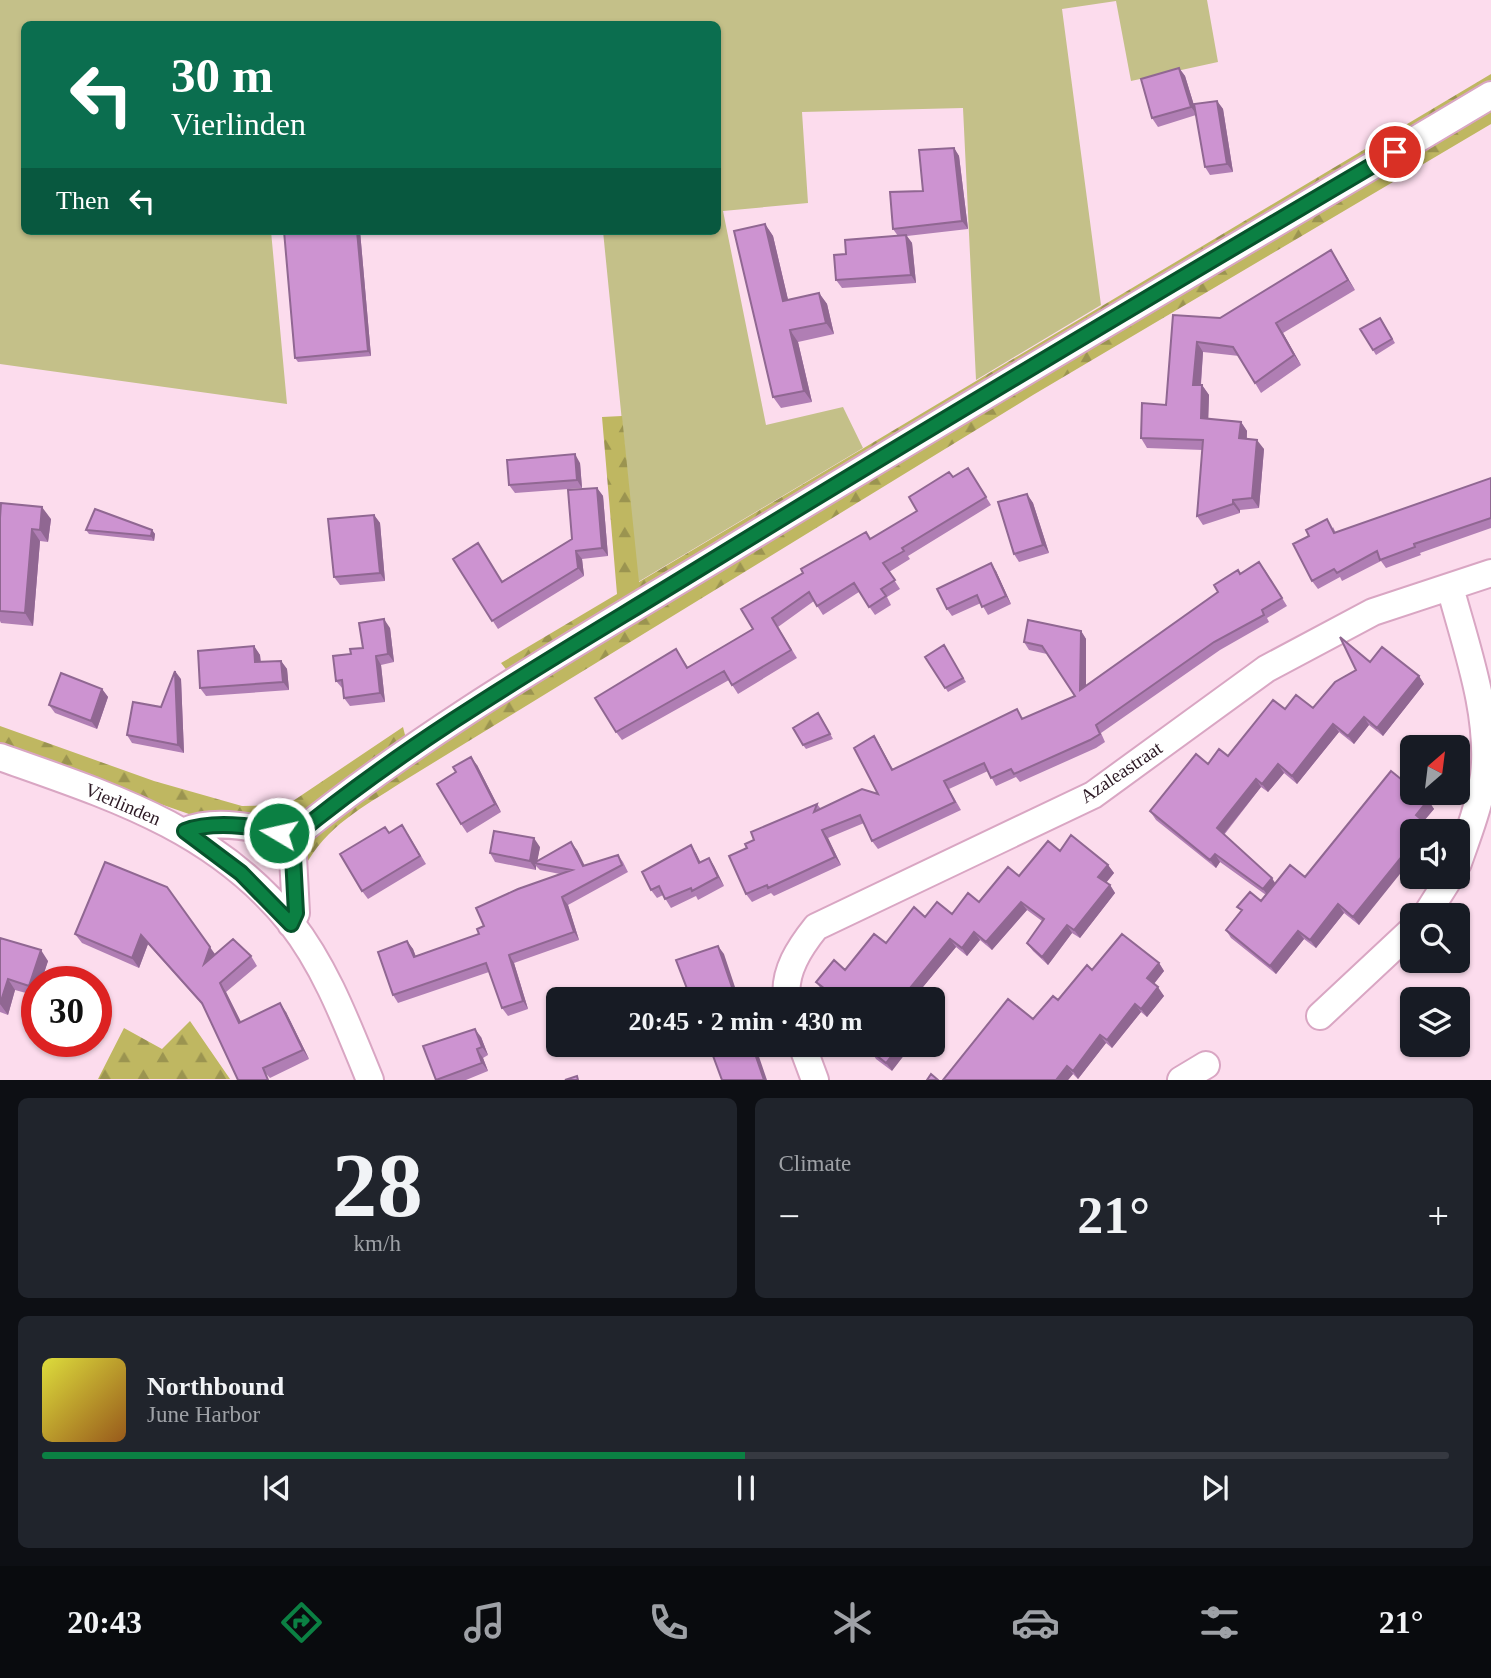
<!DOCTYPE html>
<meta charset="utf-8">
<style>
body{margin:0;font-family:"Times New Roman",serif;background:#20242c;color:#f1f3f6;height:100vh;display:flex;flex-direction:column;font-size:26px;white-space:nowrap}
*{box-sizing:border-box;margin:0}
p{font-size:23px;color:#9ea1a6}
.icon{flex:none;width:38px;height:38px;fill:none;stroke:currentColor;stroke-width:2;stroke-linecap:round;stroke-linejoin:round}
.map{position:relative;height:1080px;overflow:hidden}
.drawer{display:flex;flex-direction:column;gap:18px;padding:18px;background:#0d0f14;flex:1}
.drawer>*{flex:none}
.top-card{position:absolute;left:21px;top:21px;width:700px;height:214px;border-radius:10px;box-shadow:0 2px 5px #0004;background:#0b6e4f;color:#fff;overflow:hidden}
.needle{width:46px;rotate:28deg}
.fabs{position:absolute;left:1400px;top:735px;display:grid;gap:14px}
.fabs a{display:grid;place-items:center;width:70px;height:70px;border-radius:10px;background:#171b24;box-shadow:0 2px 5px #0004;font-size:35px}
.speed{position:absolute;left:21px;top:966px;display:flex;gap:14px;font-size:35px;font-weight:700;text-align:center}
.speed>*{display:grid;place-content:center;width:91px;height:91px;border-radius:50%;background:#171b24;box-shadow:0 2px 5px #0004;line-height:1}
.speed .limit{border:10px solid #d22;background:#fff;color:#111}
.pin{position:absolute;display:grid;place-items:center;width:60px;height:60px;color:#fff;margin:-30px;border:4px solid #fff;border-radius:50%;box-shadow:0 2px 7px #0007}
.me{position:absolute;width:77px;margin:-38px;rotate:279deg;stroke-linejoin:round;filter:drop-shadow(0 0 5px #0008)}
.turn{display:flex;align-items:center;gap:24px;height:147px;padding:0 35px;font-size:32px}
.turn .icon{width:91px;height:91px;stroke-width:2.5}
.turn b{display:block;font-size:49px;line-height:60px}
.then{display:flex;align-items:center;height:66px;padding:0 35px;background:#0003;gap:14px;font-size:26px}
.big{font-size:52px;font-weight:600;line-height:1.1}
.drawer .card{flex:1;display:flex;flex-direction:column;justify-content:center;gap:10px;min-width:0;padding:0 24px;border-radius:10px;background:#20242c}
.drawer .dial{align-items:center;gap:0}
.dial b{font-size:91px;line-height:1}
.song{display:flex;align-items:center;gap:21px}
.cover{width:84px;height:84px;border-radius:10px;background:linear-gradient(135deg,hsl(60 70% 55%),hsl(30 70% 35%))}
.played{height:7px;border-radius:4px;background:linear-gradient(90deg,#0b8043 50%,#363941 50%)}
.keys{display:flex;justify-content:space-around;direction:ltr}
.heat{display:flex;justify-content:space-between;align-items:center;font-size:38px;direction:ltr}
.drawer .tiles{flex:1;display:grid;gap:18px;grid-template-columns:1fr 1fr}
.card:last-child{grid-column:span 2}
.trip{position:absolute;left:546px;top:987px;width:399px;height:70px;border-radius:10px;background:#171b24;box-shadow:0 2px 5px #0004;font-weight:600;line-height:70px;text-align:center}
.menu{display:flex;height:112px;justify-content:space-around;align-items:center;background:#090b0e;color:#9ea1a6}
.menu .icon{width:49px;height:49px}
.menu .selected{color:#0b8043}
.menu b{font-size:32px;color:#f1f3f6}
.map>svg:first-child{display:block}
</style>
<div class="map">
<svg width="1491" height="1080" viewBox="0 0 1491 1080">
<defs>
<pattern id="forest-firs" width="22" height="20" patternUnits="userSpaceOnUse" patternTransform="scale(1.75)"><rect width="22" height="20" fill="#bfb761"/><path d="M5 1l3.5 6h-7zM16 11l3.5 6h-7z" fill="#9b9450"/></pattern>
</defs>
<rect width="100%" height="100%" fill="#fcdced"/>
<path fill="#c4c089" d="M0,0H1207L1218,62L1131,81L1116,1L1062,9L1101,305L976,380L963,108L802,112L808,203L723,211L766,425L843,407L863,448L638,582L603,231H718V24H24V231H271L287,404L0,364Z"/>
<path fill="url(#forest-firs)" d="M1491,74V124L1033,395L402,782C362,808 327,825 304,868L305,841L520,687L501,663L617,594L602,417L622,416L639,582Z
M0,726L154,781L242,806L287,805L403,727L407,743L310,812L263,824L209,821L0,748Z
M190,1021L230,1079H98L124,1028L162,1049Z"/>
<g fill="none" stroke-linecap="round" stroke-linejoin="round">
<g stroke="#d9a6c3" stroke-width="30">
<path id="minor" d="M1450,587C1466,647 1491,714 1484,776C1479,806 1468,835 1458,863
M0,757C110,796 215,828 291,923C327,969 348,1027 370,1080
M185,831C216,818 261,828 292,838
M292,838C424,730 573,645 718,557C974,400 1233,249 1491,95
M1426,915L1450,877
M291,924L296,913L292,838
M787,999C783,972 800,947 816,927L1093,795L1266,669L1373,612L1491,573
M1320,1016L1412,930
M802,1045L815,1080
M1181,1080L1206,1065"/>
</g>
<use href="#minor" stroke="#fff" stroke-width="26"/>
</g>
<path fill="#b07eb4" d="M1179,68L1185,76L1196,112L1217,101L1223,109L1233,172L1210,175L1205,167L1196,115L1158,127L1152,118Z
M954,148L959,156L968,229L907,236L912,243L916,283L842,288L836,280L846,254L898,236L893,229L923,191Z
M765,224L773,236L788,300L819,293L827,304L834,334L798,342L812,402L781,408L773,397Z
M360,231L371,356L298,362L295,358Z
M1331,250L1355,290L1283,333L1301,365L1261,393L1239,356L1203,352L1201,385H1202L1209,395L1208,419L1241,422L1247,431V439L1264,449L1259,508L1240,510V513L1203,525L1197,516L1203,450L1147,448L1141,438L1166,405L1173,315L1220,318Z
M1383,322L1395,343L1376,355L1360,329Z
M580,463L582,488L515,493L509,485Z
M973,476L991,505L908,556L910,559L889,572L900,589L887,597L891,605L875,615L859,592L823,615L814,601L778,627L797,658L738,694L729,680L622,740L616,732L676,649L688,667L753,629L871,539L917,511L953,477Z
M1491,478V528L1420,553L1421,555L1386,568L1381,561L1342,581L1340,577L1318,589L1312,581L1333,527L1336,533Z
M597,488L603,496L608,556L582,559L584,576L498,629L453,559L502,581L572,539Z
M1027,494L1033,503L1049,553L1019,562L1014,554Z
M374,515L380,523L385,581L340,585L334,577Z
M0,518L51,519L48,542L40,541L33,626L1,623L0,621Z
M86,530H152L155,534L154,541L89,534Z
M1265,570L1287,606L1267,618L1269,622L1220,650L1101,733L1105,742L1096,748L1020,782L1016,777L996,786L988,771L949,789L961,810L878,849L872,841L864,823L828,838L841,865L774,896L771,893L752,902L746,894L747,848L754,840L817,804L821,809L878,794L874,736L879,744L893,769L1023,719L1075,696L1047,654L1029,650L1024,642L1081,631L1086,639V686L1218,592L1240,574Z
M996,571L1011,604L988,615L981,603L952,616L947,609Z
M390,628L394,662L381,665L385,702L350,706L344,698L343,689L336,681L351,654L363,648Z
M944,645L966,682L948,692L925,657Z
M254,646L260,655L261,662L281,661L287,669L289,690L206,696L200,688Z
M1370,662L1419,676L1424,684L1383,736L1369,725L1354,744L1339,732L1297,784L1284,773L1268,792L1261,787L1224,835L1275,883L1305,877L1428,800L1434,809L1424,821L1433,831H1412L1359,925L1344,913L1316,948L1304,939L1276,974L1231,938L1226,930L1241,911L1237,907L1261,901L1266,895L1220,862L1216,868L1156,820L1150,811L1208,764L1228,756L1285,709L1313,708Z
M181,679L184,753L132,743L127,735L161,707Z
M102,689L108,697L97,729L55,713L49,705Z
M821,717L833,739L806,749L803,745Z
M477,765L501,812L467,833L461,824Z
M385,827L389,833L408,834L426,864L368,899L362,891Z
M540,847L537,861L577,850L584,866L618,855L623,862L628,872L568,905L579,940L514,963L528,1009L508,1016L502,1008L489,972L398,1003L393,995L407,941L413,949L416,957L479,934L484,926L560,874L540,870L536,866V870L495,862L490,853Z
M1060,851L1108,865L1114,873L1106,883L1110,885L1115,893L1080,938L1072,933L1048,965L1033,951L1027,943L1042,921L1027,910L992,950L980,940L967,956L956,947L913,999H833L822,990L816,982L845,970L925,917L952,914L979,902Z
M696,853L700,862L709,858L714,866L724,886L698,900L696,896L671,908L663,895L657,898L651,890Z
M105,862L215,954L251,956L257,966L226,992L241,1022L286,1012L309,1059L270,1078L204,1007L148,944L139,968L82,943L75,934Z
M0,938L48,961L41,982H37V996L15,990L8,1015L0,1012Z
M1159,963L1164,971L1154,984L1164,996L1147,1017L1141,1012L1112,1048L1106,1043L1078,1079L1073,1074L1068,1080H943L1033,1019L1058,1000L1092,970Z
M481,1037L488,1055L483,1058L488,1071L466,1080H436Z
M875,1045L892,1071L876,1059L871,1051Z"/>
<path fill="#906792" d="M1179,68L1185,76L1197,115L1191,107Z
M1217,101L1223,109L1233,172L1227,164Z
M954,148L959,156L968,229L962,221Z
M765,224L773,236L791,312L783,301Z
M357,231H360L371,356L368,351Z
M906,235L912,243L916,283L911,275Z
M1331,250L1355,290L1348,280Z
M819,293L827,304L834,334L826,323Z
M1276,323L1283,333L1301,365L1294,355Z
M790,330L798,342L812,402L804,391Z
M1197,342L1203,352L1200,394L1193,385Z
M1202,385L1209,395L1208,428L1201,418Z
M1241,422L1247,431L1246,448L1239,438Z
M1257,440L1264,449L1259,508L1252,498Z
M575,454L580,463L582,488L577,480Z
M597,488L603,496L608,556L602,548Z
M1027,494L1033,503L1049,553L1043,545Z
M1233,500L1240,510V513L1233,504Z
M42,507L51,519L48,542L40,530Z
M374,515L380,523L385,581L380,573Z
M32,529L40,541L33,626L25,613Z
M152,530L155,534L154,541L151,536Z
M576,551L582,559L584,576L578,568Z
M991,563L996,571L1011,604L1006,596Z
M384,619L390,628L394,662L388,654Z
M1081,631L1086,639V698L1080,690Z
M254,646L260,655L261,670L255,662Z
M376,656L381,665L385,702L380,693Z
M281,661L287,669L289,690L283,682Z
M175,671L181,679L184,753L178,745Z
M1419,676L1424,684L1383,736L1377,728Z
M102,689L108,697L97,729L91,721Z
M1364,717L1369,725L1354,744L1348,736Z
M1333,724L1339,732L1297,784L1292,776Z
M874,736L879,744L897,778L892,770Z
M471,757L477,765L501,812L495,804Z
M1278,764L1284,773L1268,792L1262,784Z
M1256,779L1261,787L1222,836L1217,828Z
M1428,800L1434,809L1422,823L1416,815Z
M1428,825L1433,831H1422Z
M822,830L828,838L841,865L835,857Z
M534,838L540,847L537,863H534L536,866V870L530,861Z
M571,842L577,850L589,874L583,866Z
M1412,844V859L1359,925L1353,917Z
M691,845L696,853L705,871L699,863Z
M1215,854L1220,862L1216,868L1210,860Z
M709,858L714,866L724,886L718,877Z
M1108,865L1114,873L1104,885L1098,877Z
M1272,878L1277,886L1269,897L1263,889Z
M1110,885L1115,893L1080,938L1074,930Z
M562,897L568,905L579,940L574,932Z
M1021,902L1027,910L992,950L986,942Z
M1338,904L1344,913L1316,948L1310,940Z
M1067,925L1072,933L1048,965L1042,957Z
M1298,931L1304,939L1276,974L1270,966Z
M974,932L980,940L967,956L962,948Z
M141,935L148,944L139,968L132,958Z
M950,939L956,947L913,999H903L902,998Z
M407,941L413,949L419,965L414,957Z
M718,946L724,954L739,999H736Z
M210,947L217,957L204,964Z
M41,950L48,961L41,982H37V996L29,986Z
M509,955L514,963L528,1009L523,1001Z
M1159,963L1164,971L1152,986L1147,978Z
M8,979L15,990L8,1015L0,1004Z
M220,983L226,992L246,1032L239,1023Z
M1158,987L1164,996L1147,1017L1141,1009Z
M280,1003L286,1012L309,1059L303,1050Z
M1135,1004L1141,1012L1112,1048L1107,1040Z
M475,1029L481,1037L488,1055L482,1047Z
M1100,1035L1106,1043L1078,1079L1073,1071Z
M752,1045H755L767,1080H764Z
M900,1045H912L892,1071L886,1063Z
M477,1049L483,1058L488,1071L482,1063Z
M1067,1066L1073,1074L1068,1080H1056Z"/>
<path fill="#cd93d1" stroke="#906792" stroke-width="2" d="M1179,68L1191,107L1152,118L1141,79Z
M1217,101L1227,164L1205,167L1194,104Z
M954,148L962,221L893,229L890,192L923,191L919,150Z
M765,224L783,301L819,293L826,323L790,330L804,391L773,397L734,231Z
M284,231H357L368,351L295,358Z
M906,235L911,275L836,280L834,255L846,254L845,240Z
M1331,250L1348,280L1276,323L1294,355L1255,383L1233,347L1197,342L1193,385H1202L1201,418L1241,422L1239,438L1257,440L1252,498L1233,500V504L1197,516L1203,440L1141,438L1142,403L1166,405L1173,315L1220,318Z
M1380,318L1392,339L1373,350L1360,329Z
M575,454L577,480L509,485L507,460Z
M968,468L986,497L902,548L904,551L883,563L895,580L881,589L886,596L869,607L854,583L817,606L809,592L772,618L791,650L732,685L724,671L616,732L595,698L676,649L687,668L753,629L741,609L803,573L801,569L866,532L870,539L917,511L909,497L949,472L953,477Z
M1491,478V518L1414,544L1415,547L1380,560L1377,551L1337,573L1334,569L1312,581L1293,544L1309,536L1306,530L1327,519L1334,533Z
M597,488L602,548L576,551L578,568L492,621L453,559L478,543L502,582L572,539L568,490Z
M1027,494L1043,545L1014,554L998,502Z
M1,503L42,507L40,530L32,529L25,613L0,611V518Z
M95,509L152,530L151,536L86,530Z
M374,515L380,573L334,577L328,519Z
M1259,562L1282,598L1262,610L1264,615L1214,642L1096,725L1100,734L1090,740L1014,774L1011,769L991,778L984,763L944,781L955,802L872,841L860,815L822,830L835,857L768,888L767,885L746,894L729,856L747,848L745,844L754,840L751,832L817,804L814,812L862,789L878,794L854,748L874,736L892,770L1017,709L1022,719L1075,696L1042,646L1024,642L1028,620L1081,631L1080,690L1218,592L1214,585L1238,570L1240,574Z
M991,563L1006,596L982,607L977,595L947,609L937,589Z
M384,619L388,654L376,656L380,693L344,698L342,680L336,681L333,656L351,654L350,649L363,648L359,623Z
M1340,637L1370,662L1382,647L1419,676L1377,728L1364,717L1348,736L1333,724L1292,776L1278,764L1262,784L1256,779L1217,828L1272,878L1263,889L1215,854L1210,860L1150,811L1196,754L1208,764L1219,749L1228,756L1273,700L1285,709L1296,695L1313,708L1335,682L1356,670Z
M944,645L963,678L945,688L925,657Z
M254,646L255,662L281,661L283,682L200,688L198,651Z
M175,671L178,745L127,735L133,702L161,707Z
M61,673L102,689L91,721L49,705Z
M818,713L830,734L803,745L793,728Z
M471,757L495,804L461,824L437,784L456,772L453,767Z
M1391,771L1412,788V793H1419L1428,800L1416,815L1428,825L1422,831H1412V844L1353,917L1338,904L1310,940L1298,931L1270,966L1226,930L1242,910L1237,907L1250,892L1261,901L1290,865L1305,877Z
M402,825L420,856L362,891L340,854L385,827L389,833Z
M494,831L534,838L530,861L490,853Z
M1071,835L1108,865L1098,877L1110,885L1074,930L1067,925L1042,957L1027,943L1044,919L1021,902L986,942L974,932L962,948L950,939L902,998L904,999H838L816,982L834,960L845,970L874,934L886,943L914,907L925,917L937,902L952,914L968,893L979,902L1008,867L1019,876L1048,841L1060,851Z
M571,842L583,866L618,855L622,865L562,897L574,932L509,955L523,1001L502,1008L486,963L393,995L378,952L407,941L414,957L479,934L477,929L484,926L476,908L518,889L572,870L534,863Z
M691,845L699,863L709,858L718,877L692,891L691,888L665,899L659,886L651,890L642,872Z
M105,862L167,887L210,947L204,964L233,939L251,956L220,983L239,1023L280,1003L303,1050L263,1068L268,1080H238L202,1003L141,935L132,958L75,934Z
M1122,934L1159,963L1147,978L1158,987L1141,1009L1135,1004L1107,1040L1100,1035L1073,1071L1067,1066L1056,1080H943L1008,999L1033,1019L1053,996L1058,1000L1087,965L1092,970Z
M0,938L41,950L29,986L8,979L0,1004Z
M718,946L736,999H691L676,960Z
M475,1029L482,1047L477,1049L482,1063L436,1080L423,1046Z
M709,1045H752L764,1080H722Z
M875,1045H900L886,1063L871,1051Z
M931,1074L938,1080H927Z
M577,1076L578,1080H565Z"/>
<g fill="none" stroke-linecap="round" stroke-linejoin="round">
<g stroke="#07532c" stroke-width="18">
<path id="route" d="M279,833C253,825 211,821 185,831L241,873L291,924L296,913L292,838C418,734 562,653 700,568C930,427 1162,289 1395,152"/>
</g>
<use href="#route" stroke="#0b8043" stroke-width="12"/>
</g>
<g text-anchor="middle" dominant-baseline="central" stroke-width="5" stroke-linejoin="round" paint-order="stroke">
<g font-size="19" fill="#2c1924" stroke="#fff">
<text transform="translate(1121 772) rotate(-34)">Azaleastraat</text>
<text transform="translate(123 804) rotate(23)">Vierlinden</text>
</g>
</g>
</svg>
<div class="fabs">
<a><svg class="needle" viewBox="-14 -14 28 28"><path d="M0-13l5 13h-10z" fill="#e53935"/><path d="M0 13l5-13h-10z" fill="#9ea1a6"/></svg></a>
<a><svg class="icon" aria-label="sound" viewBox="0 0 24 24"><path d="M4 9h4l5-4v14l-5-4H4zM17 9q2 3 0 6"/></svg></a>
<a><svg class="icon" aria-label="search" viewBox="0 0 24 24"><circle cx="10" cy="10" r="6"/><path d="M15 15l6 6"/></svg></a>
<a><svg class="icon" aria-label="layers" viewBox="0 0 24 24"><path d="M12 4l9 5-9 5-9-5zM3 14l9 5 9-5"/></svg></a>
</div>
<div class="speed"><div class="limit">30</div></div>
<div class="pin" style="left:1395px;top:152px;background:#d93025"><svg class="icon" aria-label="arrive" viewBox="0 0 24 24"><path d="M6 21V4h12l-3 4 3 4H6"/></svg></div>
<svg class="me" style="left:279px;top:833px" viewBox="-20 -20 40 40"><circle r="17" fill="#0b8043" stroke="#fff" stroke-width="3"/><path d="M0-11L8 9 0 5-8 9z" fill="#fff"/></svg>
<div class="trip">20:45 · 2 min · 430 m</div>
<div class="top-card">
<div class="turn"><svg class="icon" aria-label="left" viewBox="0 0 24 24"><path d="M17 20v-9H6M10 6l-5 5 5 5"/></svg><div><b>30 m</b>Vierlinden</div></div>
<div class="then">Then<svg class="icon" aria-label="left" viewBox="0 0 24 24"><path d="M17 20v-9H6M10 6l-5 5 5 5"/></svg></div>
</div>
</div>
<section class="drawer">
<div class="tiles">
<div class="card dial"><b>28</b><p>km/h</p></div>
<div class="card"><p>Climate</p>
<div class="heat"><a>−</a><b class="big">21°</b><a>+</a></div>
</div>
<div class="card">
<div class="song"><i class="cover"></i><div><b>Northbound</b><p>June Harbor</p></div></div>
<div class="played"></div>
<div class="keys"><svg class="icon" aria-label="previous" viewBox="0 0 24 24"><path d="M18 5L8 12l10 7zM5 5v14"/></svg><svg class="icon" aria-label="pause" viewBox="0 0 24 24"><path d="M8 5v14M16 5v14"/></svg><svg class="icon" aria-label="next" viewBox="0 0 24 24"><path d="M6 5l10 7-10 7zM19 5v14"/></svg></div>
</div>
</div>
</section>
<nav class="menu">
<b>20:43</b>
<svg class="icon selected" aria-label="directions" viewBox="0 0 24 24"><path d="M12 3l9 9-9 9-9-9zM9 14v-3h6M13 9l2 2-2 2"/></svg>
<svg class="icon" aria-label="music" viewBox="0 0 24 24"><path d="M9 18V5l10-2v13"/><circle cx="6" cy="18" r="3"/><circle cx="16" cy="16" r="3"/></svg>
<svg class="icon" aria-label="phone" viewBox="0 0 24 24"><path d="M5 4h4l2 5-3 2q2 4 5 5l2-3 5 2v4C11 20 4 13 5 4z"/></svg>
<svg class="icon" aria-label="climate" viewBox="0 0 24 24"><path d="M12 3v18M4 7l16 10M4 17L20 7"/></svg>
<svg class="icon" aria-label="car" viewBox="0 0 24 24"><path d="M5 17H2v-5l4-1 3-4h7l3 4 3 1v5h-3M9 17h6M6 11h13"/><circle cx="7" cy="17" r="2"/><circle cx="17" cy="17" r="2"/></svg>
<svg class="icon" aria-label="filters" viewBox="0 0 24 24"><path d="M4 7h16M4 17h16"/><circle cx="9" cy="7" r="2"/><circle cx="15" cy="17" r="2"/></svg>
<b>21°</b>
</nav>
